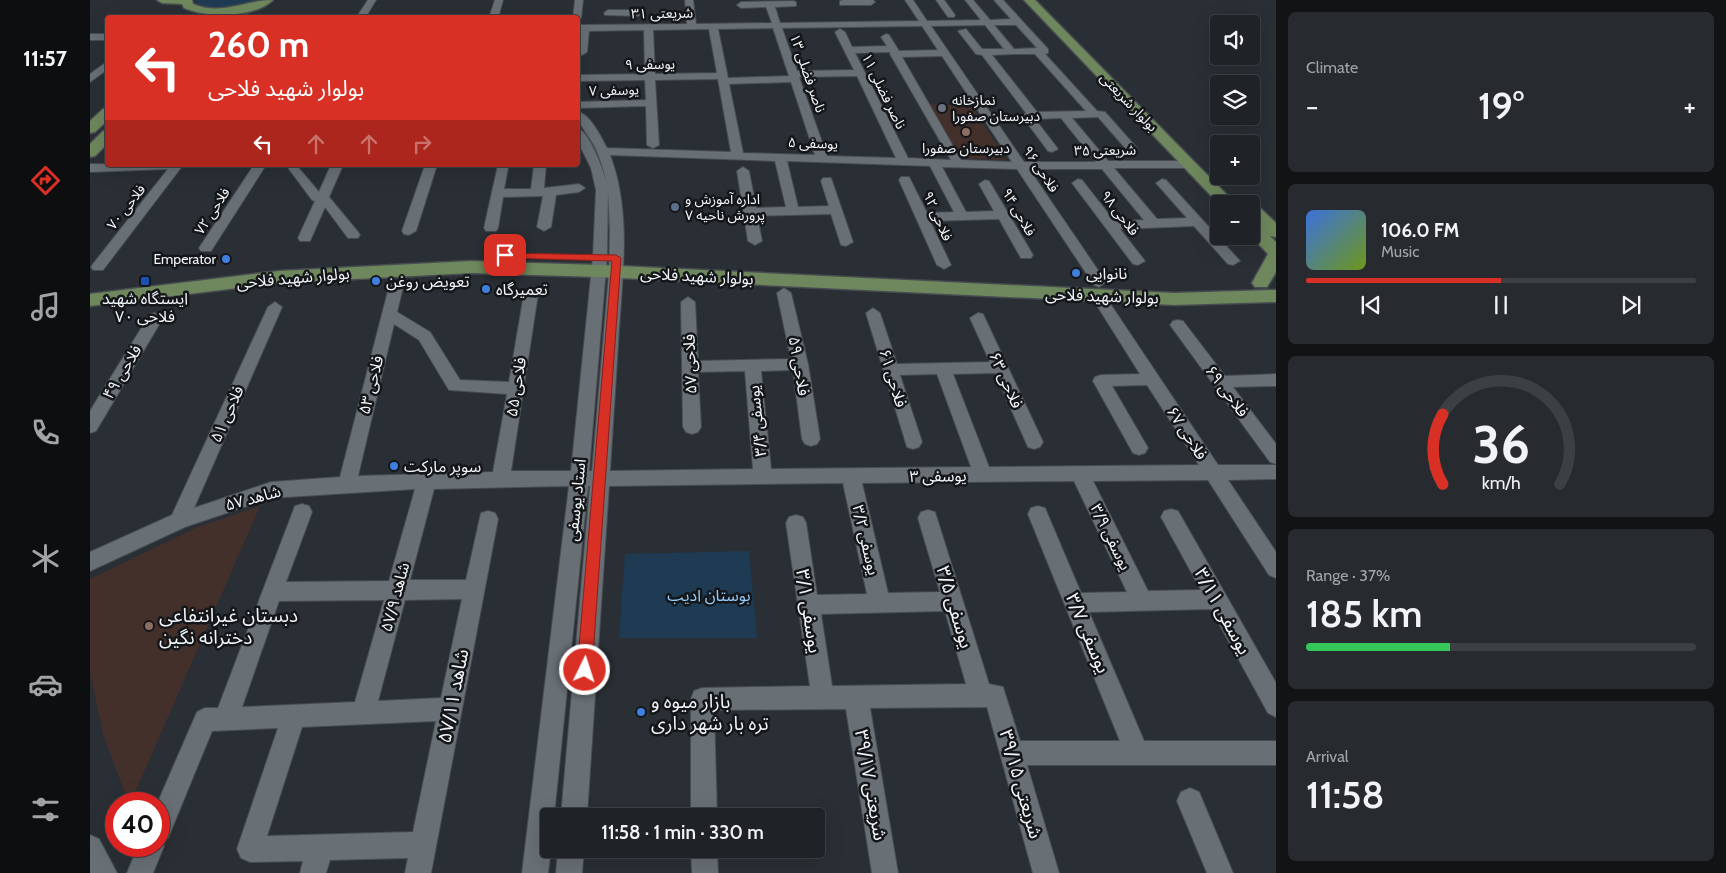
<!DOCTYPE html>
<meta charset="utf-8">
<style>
body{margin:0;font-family:Cabin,"Noto Sans Arabic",sans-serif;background:#272b2f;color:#f1f3f6;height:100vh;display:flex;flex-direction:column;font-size:19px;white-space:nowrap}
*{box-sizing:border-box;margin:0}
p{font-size:16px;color:#a1a4a7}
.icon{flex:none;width:28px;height:28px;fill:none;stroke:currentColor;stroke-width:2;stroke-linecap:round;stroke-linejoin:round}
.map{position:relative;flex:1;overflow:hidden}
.panel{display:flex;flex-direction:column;gap:12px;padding:12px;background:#111315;width:450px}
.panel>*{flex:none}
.banner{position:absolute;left:15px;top:15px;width:475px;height:152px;border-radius:5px;box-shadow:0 5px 20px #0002,0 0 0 1px #3c4044;background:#d93025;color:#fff;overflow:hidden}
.fabs{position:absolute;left:1120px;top:15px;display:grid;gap:10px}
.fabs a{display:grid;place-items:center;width:50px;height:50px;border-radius:5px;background:#1f2327;box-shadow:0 5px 20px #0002,0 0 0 1px #3c4044;font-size:25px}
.speed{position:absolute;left:15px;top:792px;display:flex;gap:10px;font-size:25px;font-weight:700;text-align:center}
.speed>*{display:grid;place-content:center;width:65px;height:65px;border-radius:50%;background:#1f2327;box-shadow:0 5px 20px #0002,0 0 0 1px #3c4044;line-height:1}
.speed .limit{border:8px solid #d22;background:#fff;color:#111}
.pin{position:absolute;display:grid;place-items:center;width:42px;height:42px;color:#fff;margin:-21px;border-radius:10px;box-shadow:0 2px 8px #0006}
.me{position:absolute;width:55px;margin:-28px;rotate:4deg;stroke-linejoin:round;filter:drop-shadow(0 0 4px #0008)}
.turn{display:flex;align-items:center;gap:18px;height:105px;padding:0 20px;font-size:22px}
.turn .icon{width:65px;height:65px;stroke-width:2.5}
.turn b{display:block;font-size:35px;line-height:42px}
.lanes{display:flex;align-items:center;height:48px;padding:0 20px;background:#0003;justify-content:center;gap:25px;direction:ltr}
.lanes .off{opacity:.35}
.big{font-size:38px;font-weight:600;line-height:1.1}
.panel .card{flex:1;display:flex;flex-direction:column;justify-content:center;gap:8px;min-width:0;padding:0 18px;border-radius:8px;background:#272b2f}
.panel .dial{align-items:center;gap:0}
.dial svg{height:130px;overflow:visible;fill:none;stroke:#3c4044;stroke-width:7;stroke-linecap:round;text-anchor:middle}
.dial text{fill:#f1f3f6;stroke:none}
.song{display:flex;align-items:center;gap:15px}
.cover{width:60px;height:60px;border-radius:8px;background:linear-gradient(135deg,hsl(220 70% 55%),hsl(80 70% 35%))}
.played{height:5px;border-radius:2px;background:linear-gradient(90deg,#d93025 50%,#3c4044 50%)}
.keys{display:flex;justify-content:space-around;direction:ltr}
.heat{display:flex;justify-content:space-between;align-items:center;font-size:28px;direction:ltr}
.charge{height:8px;border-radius:4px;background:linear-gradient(90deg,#34c759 37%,#3c4044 0)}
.trip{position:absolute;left:450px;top:808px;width:285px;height:50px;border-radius:5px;background:#1f2327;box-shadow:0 5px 20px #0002,0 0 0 1px #3c4044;font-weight:600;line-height:50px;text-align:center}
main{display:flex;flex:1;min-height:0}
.tabs{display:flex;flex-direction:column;width:90px;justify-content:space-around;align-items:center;background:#0c0e10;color:#a1a4a7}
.tabs .icon{width:35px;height:35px}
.tabs .selected{color:#d93025}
.tabs b{font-size:22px;color:#f1f3f6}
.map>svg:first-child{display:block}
</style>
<main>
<nav class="tabs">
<b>11:57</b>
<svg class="icon selected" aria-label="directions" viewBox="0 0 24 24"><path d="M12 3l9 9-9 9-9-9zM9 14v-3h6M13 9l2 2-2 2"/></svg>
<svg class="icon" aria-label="music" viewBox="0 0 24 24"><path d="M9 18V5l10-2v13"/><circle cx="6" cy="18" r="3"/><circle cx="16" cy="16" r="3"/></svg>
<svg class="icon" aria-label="phone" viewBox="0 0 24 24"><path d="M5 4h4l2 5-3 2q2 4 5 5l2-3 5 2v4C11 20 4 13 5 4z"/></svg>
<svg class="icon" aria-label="climate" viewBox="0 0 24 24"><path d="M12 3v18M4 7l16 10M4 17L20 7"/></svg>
<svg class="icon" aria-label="car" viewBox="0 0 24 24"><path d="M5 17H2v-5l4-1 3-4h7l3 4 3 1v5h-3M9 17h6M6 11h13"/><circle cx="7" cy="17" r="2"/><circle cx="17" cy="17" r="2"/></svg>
<svg class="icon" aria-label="filters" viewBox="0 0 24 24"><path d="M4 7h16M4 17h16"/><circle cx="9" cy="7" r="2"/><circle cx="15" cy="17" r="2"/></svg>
</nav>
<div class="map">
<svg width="1186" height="873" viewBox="0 0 1186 873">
<rect width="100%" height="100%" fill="#292f34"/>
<path fill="#44302b" d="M836,104L882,106L916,160L868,158Z
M170,506L40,804H39L13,734L0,672V579L108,527Z"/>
<path fill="#1e3b53" d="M105,0H170L129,9L111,7Z
M659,551L667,638H529L535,554Z"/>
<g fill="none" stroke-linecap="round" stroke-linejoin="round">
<g stroke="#474c51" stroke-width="2">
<path id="minor" d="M278,0H286L275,18H266Z
M405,0H413L408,18H399Z
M485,0H493L491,18L488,20V18H483Z
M595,0H603L606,24L682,23L676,7L651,8L647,5L651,2L703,1L706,2V6L685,7L690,23L829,21L815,0H823L837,21L891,20L875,0H883L900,20L921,19L904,0H913L958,49V53L955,54L1007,111L1015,112L1047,148L1041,151L1037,150L1008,117L982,118L1018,161H1103L1105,164L1099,168H1024L1067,219L1097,218L1066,183L1072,179L1076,180L1150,261L1143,265L1138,264L1104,226L1030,229L1055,261L1048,265L1043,264L982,183L988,179L992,180L1024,221L1054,220L1012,169H939L1016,282L1009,287L1004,285L927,169L852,167L876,212L904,211L889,184L895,180L899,181L943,255L941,258H931L909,219L840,221L861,265L854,269L847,265L809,180L811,177H819L837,213L864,212L840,166L697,161L708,207L739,206L731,181L733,178H741L763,242L756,246L751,245L741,214L667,216L672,241L665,245L658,241L647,171L653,167L659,171L666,208L696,207L685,161L520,155C541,210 533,271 529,329C526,376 523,423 520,471L663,469L655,371L608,372L611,427L608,432L602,434L596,432L593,427L591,302L598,297L605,302L608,361L701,359L687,293L694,288L701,293L718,364L730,439L727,444L721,446L715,444L712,439L703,370L671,371L681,469L881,467L847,374L810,375L832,442L829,447L823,449L817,447L776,313L783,308L790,313L807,364L900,362L880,318L888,313L893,314L953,442L950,447L944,449L938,447L905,373L863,374L899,467L1109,465L1057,385L1022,386L1058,448L1055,453L1049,455L1043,453L1003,381L1005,377L1011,375L1050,374L1001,296L1003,293H1013L1128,465H1186V479L1138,480L1186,552V578L1179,575L1118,480L1003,481L1058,591L1111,590L1071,517L1074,511L1081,509L1088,511L1186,683V717L1178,713L1121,609L999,612L1054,741H1186V765H937L969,873H943L897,707L780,708L808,873H782L756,709L624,710L627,816H601V699L604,691L612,688L720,686L696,523L699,517L706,515L713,517L716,523L727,595L777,594L753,483L519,486L497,816H471L500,486H498L464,816H459V849H461L458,873H432L479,486L344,489L320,580H376L391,513L398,511L405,513L408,519L341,873H315L318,858L240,860L236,873H210L213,861L160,862L151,858L147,849L188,728L122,731L78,838L72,841L74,846L63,873H37L48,846H69V804H67L107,712L115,708H128L205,506L212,504L219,506L222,512L196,582L299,581L325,489L181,498L95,527L0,571V552L82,515L178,307L185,302L192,307L104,508L181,482L250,477L299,287L306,282L313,287L307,312L340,332L370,380L419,382L434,294L441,289L446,291L448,294L421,471H481L503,257L506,190L501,168L488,142V129C499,131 514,172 517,183C514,172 511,160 506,149C500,136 488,126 488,112C500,114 511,137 517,148L641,152L628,79L565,80L569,145L563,148L557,145L556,106L488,108V102L556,100L555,80L488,81V75L555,74L554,30L499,31L497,52L492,55L488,52L490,31H488V25L597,24ZM895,25L914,49H892L876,29L868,31L886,54L892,55L936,113L932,116L958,151L962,152L968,149L945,119L971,118L1006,162H934L841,26ZM904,25H926L947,48L924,49ZM832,26L848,50L809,51L799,35L796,34L791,37L797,46L762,47L755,32L750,29L745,32L764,70L707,71L692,28ZM683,28L699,76L638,78L628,29ZM619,29L627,73L565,74L563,30ZM800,52V54L861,160L818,158L765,53ZM924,54H945L996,111L947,112L902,55ZM852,56L922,162L871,160L812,57ZM767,76L806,158L737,156L709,77ZM701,82L725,155L653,153L639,84ZM518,192L520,230L519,272L502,471H499L517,257ZM304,324L329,340L359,390L417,394L403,472L268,476ZM984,481L1037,592L991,593L955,508L948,506L941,508L938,514L1030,741H930L913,687L899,684L845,512L838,510L831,512L828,518L850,592L798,593L772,483ZM372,599L351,698L288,701L315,600ZM294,600L265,702L152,707L189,601ZM855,611L876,684L742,686L731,614ZM346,721L323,832L177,836L212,727Z
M753,0H783L785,2L781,5H750V1Z
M846,0H854L865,15L864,17H858Z
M518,10H548L552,13L548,16L515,15L514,13Z
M0,34H18V40H0Z
M18,61V69L0,82V74Z
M0,164L93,165L13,270H3L1,267L3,264L78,169L0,172Z
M164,165H176L121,251H111L109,248Z
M196,165H206L229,192L241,165H253L239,197L268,232L270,235L268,238H258L235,207L220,241H210L208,238L225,201L222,200Z
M335,165H347L326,231L319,235L314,234L312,231Z
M408,165H416L418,168L414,189H441L444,165H456L454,188L489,184L495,188L489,192L466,195L461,227L454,231L447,227L453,196L413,197L408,228L406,231H396L394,228Z
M65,313L73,318L6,431L0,433V411L60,314Z
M1088,320L1093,321L1135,376L1186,374V386L1143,387L1186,444V464L1180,462L1083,329L1080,325L1083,321Z
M1100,788L1109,792L1143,873H1117L1087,801L1091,792Z
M0,835L9,839L27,873H0Z
M468,849H494L492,873H466Z
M601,849H627L628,873H602Z"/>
</g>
<g stroke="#474c51" stroke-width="3">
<path id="major" d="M67,0H102L103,4C131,16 156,0 183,0C165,18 116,18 94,8L92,4L72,3Z
M934,0H945L1146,204H1129Z
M18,108V120L5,132L0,133V121L13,109Z
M18,130V143L5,156L0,157V144L13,131Z
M1161,203L1167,205L1186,223V237L1180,236L1161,217V204H1158Z
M1161,222L1167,223L1186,242V272L1177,287H1165L1162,283L1178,254L1161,236Z
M381,261L510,265L1084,293L1186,290V302L1084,305L510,277L381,273L189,283L0,306V294L189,271Z"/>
</g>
<use href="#minor" fill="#686f75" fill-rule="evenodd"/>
<use href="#major" fill="#6e875c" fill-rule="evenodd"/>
</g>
<path fill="#d93025" stroke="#8d1f18" d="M411,253L526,255L531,258L502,670L500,675L495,677L489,675L487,670L522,261L415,258L411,257Z"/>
<circle fill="#6b7280" stroke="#141619" stroke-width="2" cx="852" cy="108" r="5"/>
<g fill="#8d6e63" stroke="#141619" stroke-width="2">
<circle cx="876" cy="132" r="5"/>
<circle cx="59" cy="626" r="5"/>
</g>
<circle fill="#5c6f8a" stroke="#141619" stroke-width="2" cx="585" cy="207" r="5"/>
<g fill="#3f7fe0" stroke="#141619" stroke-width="2">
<circle cx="136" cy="259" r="5"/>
<circle cx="986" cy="273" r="5"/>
<circle cx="286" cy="281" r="5"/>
<circle cx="396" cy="289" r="5"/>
<circle cx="304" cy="466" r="5"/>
<circle cx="551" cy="712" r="5"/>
</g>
<rect fill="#1a4fb4" stroke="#141619" stroke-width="2" x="50" y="276" width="10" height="10" rx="2.5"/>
<g text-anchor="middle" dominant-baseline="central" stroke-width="5" stroke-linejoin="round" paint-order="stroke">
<g font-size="14" fill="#f1f5f9" stroke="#141619">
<text transform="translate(572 13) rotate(-1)">شریعتی ۳۱</text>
<text transform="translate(560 64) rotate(-1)">یوسفی ۹</text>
<text transform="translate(718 73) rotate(71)">ناصر فضلی ۱۳</text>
<text transform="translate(524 90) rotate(-2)">یوسفی ۷</text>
<text transform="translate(794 91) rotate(64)">ناصر فضلی ۱۱</text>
<text transform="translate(1039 102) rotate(46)">بولوار شریعتی</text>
<text transform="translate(723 143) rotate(2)">یوسفی ۵</text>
<text transform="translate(1015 150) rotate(-1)">شریعتی ۳۵</text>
<text transform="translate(951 169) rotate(56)">فلاحی ۹۶</text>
<text transform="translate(36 207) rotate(-52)">فلاحی ۷۰</text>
<text transform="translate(122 211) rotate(-57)">فلاحی ۷۲</text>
<text transform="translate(929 212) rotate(60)">فلاحی ۹۴</text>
<text transform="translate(1030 213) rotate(52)">فلاحی ۹۸</text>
<text transform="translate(848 216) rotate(66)">فلاحی ۹۲</text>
</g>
<g font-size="14" fill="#f1f5f9" stroke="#141619" text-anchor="start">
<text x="862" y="100">نمازخانه<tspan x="862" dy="16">دبیرستان صفورا</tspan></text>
<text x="876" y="148" text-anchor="middle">دبیرستان صفورا</text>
<text x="595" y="199">اداره آموزش و<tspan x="595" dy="16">پرورش ناحیه ۷</tspan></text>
<text x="126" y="259" text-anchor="end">Emperator</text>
</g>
<g font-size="16" fill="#f1f5f9" stroke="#141619" text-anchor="start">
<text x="996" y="273">نانوایی</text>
<text x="296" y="281">تعویض روغن</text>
<text x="406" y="289">تعمیرگاه</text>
<text x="55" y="298" text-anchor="middle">ایستگاه شهید<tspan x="55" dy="18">فلاحی ۷۰</tspan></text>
<text x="314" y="466">سوپر مارکت</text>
</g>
<g font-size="16" fill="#f1f5f9" stroke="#141619">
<text transform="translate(607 276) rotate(3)">بولوار شهید فلاحی</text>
<text transform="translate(203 278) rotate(-5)">بولوار شهید فلاحی</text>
<text transform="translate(1012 296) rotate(2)">بولوار شهید فلاحی</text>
<text transform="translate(600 364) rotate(-92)">فلاحی ۵۷</text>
<text transform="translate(709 366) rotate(80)">فلاحی ۵۹</text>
<text transform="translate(32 372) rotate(-59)">فلاحی ۴۹</text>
<text transform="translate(803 378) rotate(73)">فلاحی ۶۱</text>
<text transform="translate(916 380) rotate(66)">فلاحی ۶۳</text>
<text transform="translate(281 385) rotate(-76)">فلاحی ۵۳</text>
<text transform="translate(426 387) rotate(-81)">فلاحی ۵۵</text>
<text transform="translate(1137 391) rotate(53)">فلاحی ۶۹</text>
<text transform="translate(137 414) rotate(-66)">فلاحی ۵۱</text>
<text transform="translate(667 421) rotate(-96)">یوسفی ۳/۴</text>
<text transform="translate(1097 433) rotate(57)">فلاحی ۶۷</text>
<text transform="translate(848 476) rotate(-1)">یوسفی ۳</text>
<text transform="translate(163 498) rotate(-15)">شاهد ۵۷</text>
<text transform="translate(486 500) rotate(-84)">استاد یوسفی</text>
<text transform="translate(1021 537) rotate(64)">یوسفی ۳/۹</text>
<text transform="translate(776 540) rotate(77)">یوسفی ۳/۲</text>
<text transform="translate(305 597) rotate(-75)">شاهد ۵۷/۹</text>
</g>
<g font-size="16" fill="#94ccfb" stroke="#141619">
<text x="619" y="595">بوستان ادیب</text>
</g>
<g font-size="19" fill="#f1f5f9" stroke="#141619">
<text transform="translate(865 607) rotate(73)">یوسفی ۳/۵</text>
<text transform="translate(719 611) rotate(81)">یوسفی ۳/۱</text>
<text transform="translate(1133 611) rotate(61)">یوسفی ۳/۱۱</text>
<text transform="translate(998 633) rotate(67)">یوسفی ۳/۷</text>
<text transform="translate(363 696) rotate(-79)">شاهد ۵۷/۱۱</text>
<text transform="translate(931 784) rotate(74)">شریعتی ۳۹/۱۵</text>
<text transform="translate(781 785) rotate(80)">شریعتی ۳۹/۱۷</text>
</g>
<g font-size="19" fill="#f1f5f9" stroke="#141619" text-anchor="start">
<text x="69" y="615">دبستان غیرانتفاعی<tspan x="69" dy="22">دخترانه نگین</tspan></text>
<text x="561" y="701">بازار میوه و<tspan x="561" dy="22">تره بار شهر داری</tspan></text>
</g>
</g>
</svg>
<div class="fabs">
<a><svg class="icon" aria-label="sound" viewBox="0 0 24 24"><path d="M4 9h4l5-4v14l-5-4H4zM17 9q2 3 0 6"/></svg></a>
<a><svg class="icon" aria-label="layers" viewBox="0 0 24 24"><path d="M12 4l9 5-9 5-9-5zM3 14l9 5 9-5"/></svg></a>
<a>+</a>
<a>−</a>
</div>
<div class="speed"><div class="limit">40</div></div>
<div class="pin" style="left:415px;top:255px;background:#d93025"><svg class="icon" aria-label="arrive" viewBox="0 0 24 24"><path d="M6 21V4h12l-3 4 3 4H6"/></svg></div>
<svg class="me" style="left:495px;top:670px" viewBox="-20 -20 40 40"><circle r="17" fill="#d93025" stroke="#fff" stroke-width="3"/><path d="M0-11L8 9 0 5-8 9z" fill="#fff"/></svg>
<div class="trip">11:58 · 1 min · 330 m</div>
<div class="banner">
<div class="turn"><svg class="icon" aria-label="left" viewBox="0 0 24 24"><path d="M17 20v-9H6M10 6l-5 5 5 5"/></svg><div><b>260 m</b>بولوار شهید فلاحی</div></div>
<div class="lanes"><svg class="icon" aria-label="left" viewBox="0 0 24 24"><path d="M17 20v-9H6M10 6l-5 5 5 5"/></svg><svg class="icon off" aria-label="ahead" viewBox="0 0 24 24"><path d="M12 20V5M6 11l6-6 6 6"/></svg><svg class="icon off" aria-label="ahead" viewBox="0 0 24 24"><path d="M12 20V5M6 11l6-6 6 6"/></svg><svg class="icon off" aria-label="right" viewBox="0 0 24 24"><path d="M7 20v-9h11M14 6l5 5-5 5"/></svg></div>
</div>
</div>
<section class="panel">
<div class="card"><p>Climate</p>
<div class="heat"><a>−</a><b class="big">19°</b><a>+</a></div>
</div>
<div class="card">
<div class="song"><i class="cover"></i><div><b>106.0 FM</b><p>Music</p></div></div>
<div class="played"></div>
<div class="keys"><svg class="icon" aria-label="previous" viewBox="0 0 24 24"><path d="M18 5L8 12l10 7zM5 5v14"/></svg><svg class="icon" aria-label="pause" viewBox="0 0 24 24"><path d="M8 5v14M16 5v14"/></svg><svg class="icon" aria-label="next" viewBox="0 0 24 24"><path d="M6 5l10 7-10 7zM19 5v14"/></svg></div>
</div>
<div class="card dial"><svg viewBox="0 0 100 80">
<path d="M14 69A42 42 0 1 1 86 69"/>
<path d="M14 69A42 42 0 0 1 14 26" stroke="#d93025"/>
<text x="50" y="56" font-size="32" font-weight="700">36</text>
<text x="50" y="72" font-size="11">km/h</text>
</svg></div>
<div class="card"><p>Range · 37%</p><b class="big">185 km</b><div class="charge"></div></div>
<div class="card"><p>Arrival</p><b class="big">11:58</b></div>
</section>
</main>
